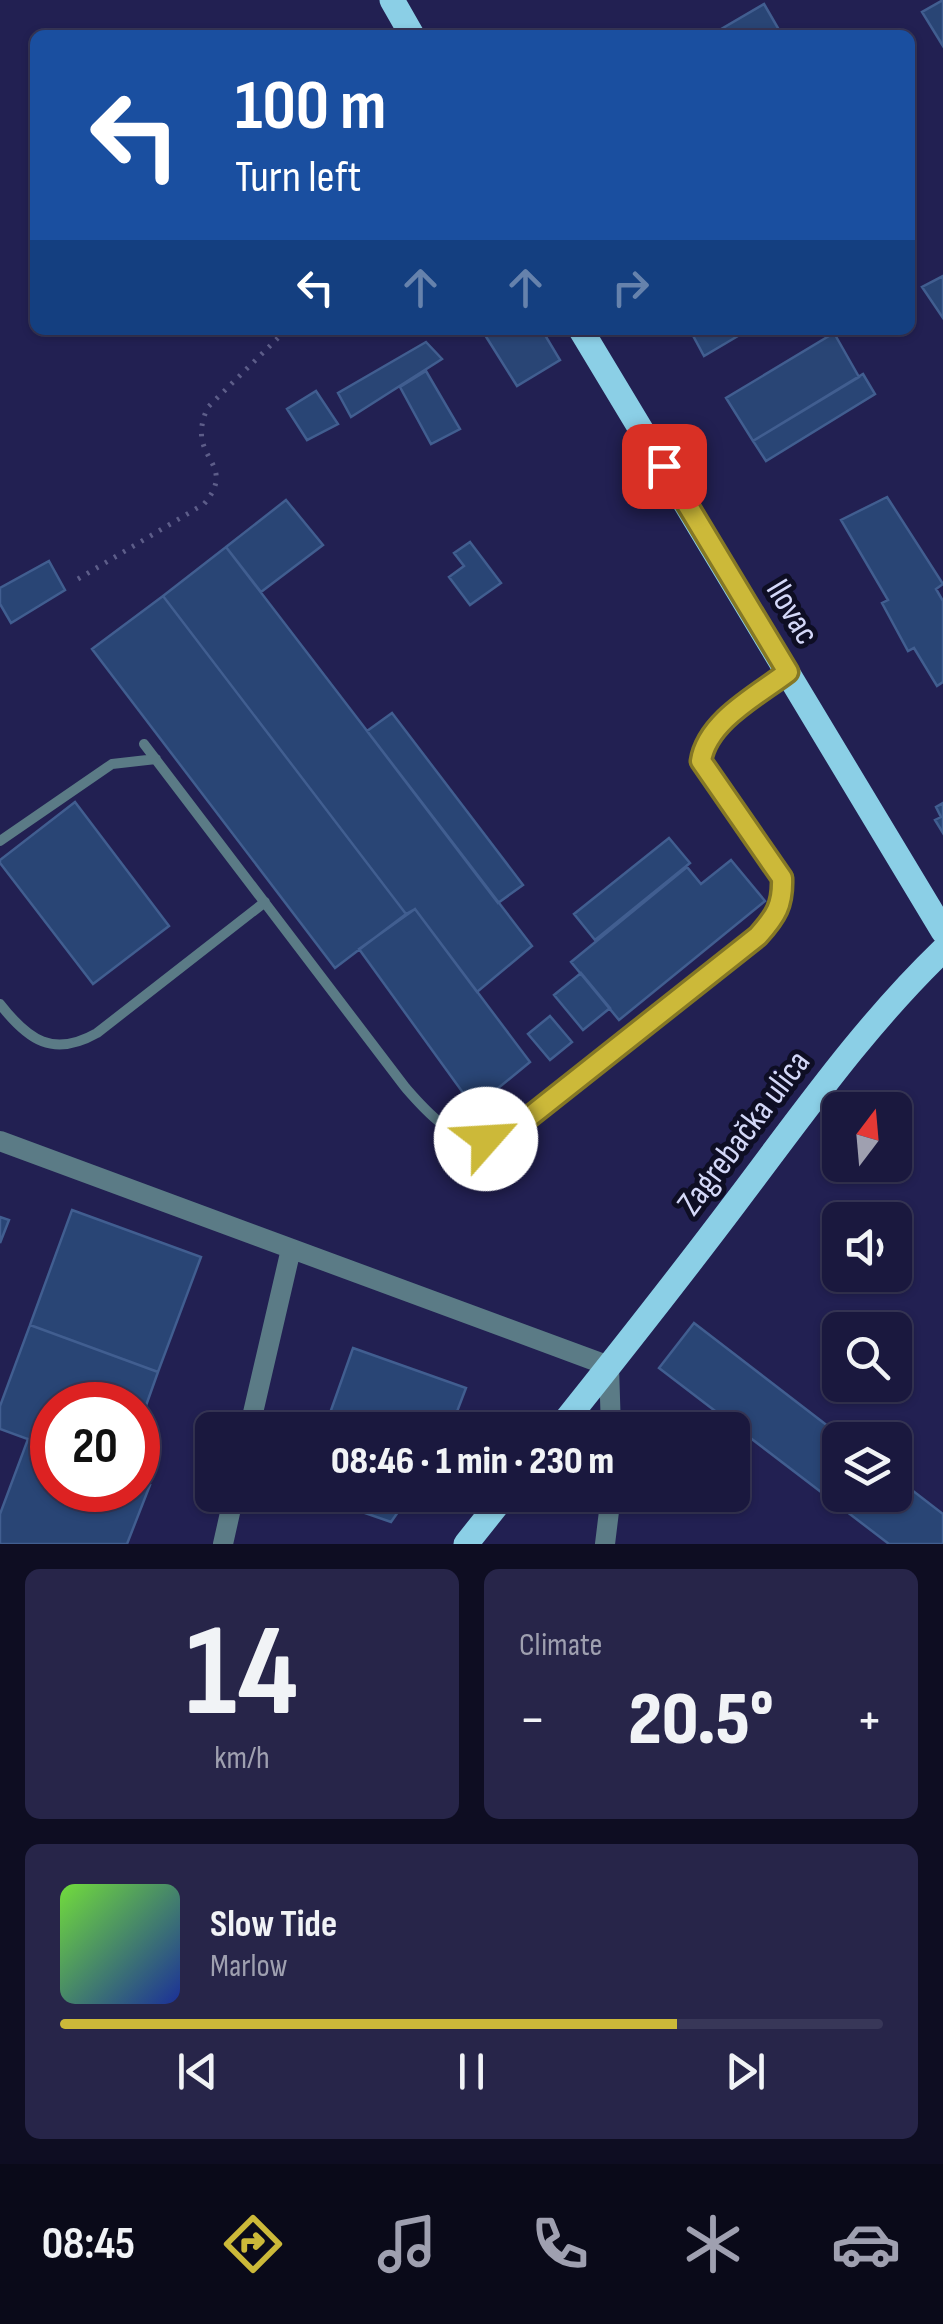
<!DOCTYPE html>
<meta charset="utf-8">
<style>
body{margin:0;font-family:"Sofia Sans Condensed",sans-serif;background:#272549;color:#f1f3f6;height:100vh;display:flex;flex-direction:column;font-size:38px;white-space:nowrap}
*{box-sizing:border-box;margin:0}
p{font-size:32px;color:#9fa0b0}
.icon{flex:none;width:55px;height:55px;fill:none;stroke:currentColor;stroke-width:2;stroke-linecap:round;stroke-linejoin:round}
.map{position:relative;height:1544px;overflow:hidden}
.panel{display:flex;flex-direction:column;gap:25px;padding:25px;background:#0e0d22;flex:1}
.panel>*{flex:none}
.guide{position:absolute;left:30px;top:30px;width:885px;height:305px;border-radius:15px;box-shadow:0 2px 8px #0004,0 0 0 2px #383758;background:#1a4fa0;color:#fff;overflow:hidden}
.needle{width:65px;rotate:16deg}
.controls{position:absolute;left:822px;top:1092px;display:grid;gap:20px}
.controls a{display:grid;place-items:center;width:90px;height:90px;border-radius:15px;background:#1a183e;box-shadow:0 2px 8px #0004,0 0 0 2px #383758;font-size:50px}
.speed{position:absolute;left:30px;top:1382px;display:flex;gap:20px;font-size:50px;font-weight:700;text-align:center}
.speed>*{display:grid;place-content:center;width:130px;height:130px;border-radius:50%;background:#1a183e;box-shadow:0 2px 8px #0004,0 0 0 2px #383758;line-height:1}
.speed .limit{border:15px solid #d22;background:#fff;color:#111}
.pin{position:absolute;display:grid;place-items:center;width:85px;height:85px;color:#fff;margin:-42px;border-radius:20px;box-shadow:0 5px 15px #0006}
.me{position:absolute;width:110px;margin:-55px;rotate:64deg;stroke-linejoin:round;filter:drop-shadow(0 0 8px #0008)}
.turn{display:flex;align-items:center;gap:35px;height:210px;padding:0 40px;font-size:45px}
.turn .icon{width:130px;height:130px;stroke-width:2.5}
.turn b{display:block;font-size:70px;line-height:85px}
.lanes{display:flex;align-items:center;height:95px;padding:0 40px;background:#0003;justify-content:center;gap:50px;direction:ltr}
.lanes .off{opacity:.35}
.big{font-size:75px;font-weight:800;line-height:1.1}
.panel .widget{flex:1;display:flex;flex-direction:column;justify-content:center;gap:15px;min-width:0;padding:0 35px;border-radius:15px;background:#272549}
.panel .dial{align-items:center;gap:0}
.dial b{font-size:130px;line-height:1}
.song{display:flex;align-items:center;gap:30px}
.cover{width:120px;height:120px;border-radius:15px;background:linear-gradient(135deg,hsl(100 70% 55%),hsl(230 70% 35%))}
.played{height:10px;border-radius:5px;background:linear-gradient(90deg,#ccb939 75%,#383758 75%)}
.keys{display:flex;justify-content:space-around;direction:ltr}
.heat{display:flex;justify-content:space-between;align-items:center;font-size:55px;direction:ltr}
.panel .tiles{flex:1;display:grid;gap:25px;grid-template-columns:1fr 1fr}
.widget:last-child{grid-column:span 2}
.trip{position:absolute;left:195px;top:1412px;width:555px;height:100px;border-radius:15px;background:#1a183e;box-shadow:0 2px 8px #0004,0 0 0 2px #383758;font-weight:800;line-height:100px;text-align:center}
.tabs{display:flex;height:160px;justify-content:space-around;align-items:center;background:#0a0a19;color:#9fa0b0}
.tabs .icon{width:70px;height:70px}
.tabs .on{color:#ccb939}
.tabs b{font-size:45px;color:#f1f3f6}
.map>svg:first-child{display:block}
</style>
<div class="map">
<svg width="943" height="1544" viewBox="0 0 943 1544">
<rect width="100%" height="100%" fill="#222052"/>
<path fill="#294575" stroke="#415e90" stroke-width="2.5" d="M943,0V46L922,12Z
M764,4L782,35H711Z
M943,276V318L922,287Z
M492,330H542L560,360L517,386L485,335Z
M690,330H748L704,356Z
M834,333L859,377L753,441L726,398Z
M426,342L442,359L351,417L338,393Z
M426,371L460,429L431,444L400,387Z
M863,374L875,394L766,461L753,441Z
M316,391L338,424L307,440L287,409Z
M887,497L943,584L936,589L943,601V682L937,686L914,648L908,651L882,603L888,600L841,520Z
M286,500L323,545L261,592L226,547Z
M470,542L501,583L470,605L449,577L464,566L454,553Z
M226,547L532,946L477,992L415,909L406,914L163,596Z
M49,561L65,590L11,623L0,604V588Z
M163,596L406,914L335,968L92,649Z
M392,713L523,885L498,903L367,731Z
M75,802L169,926L93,984L0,863V860Z
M943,803V833L935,820L941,817L936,807Z
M669,838L690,863L595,940L574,914Z
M731,860L765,901L619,1020L571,962L687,867L701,884Z
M415,909L530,1062L474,1108L359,949Z
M581,973L610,1008L583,1030L554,995Z
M550,1016L572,1042L550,1060L528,1034Z
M72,1210L201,1257L158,1372L30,1325Z
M0,1217L9,1220L0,1243Z
M694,1323L846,1440H840V1495H895V1477L943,1514V1544H889L659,1368Z
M30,1325L158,1372L138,1428V1405H52V1448L0,1429V1406Z
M353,1348L466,1388L450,1430H324Z
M28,1439L52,1448V1490H138V1481L150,1485L127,1544H0V1514Z
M313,1495H410L391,1522Z"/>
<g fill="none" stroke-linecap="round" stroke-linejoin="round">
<path stroke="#5d5d89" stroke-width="5" stroke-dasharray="2.5 8" stroke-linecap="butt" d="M78,579L204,504C240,461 183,460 208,407L286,330"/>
<path stroke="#5b7b86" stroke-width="10" d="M144,744L405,1087C425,1110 452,1142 487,1138C497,1137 509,1130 518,1127L758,936C776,916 783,905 782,878L701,761C707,721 758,695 787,672
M0,841L112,764L156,759
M0,1004C28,1040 53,1058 97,1033L265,902"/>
<path stroke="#5b7b86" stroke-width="20" d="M0,1141L609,1366L611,1430
M249,1430L291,1249
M223,1544L234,1495
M605,1544L611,1495"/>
<path stroke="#8bcfe6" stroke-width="25" d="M392,0L412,35
M581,330L943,931
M558,1430C618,1355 678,1279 736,1202C802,1115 864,1026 943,950
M466,1544L505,1495"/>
</g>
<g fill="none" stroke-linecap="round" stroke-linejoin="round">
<g stroke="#857825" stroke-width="25">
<path id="route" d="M486,1139L518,1126L758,936C776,916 783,905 782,878L701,761C707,721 758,695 788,672L664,466"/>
</g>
<use href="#route" stroke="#ccb939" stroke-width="18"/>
</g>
<g text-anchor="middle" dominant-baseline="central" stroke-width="10" stroke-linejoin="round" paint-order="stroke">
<g font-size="35" fill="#d4d8f8" stroke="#0e0e24">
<text transform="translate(792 612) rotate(59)">Ilovac</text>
<text transform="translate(744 1133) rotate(-53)">Zagrebačka ulica</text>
</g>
</g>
</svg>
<div class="controls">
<a><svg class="needle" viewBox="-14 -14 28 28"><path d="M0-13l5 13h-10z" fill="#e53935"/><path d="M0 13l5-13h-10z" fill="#9fa0b0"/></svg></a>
<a><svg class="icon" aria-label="sound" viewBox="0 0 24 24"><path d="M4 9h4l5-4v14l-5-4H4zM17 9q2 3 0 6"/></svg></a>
<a><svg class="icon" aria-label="search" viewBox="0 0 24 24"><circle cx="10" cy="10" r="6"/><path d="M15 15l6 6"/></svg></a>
<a><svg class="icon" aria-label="layers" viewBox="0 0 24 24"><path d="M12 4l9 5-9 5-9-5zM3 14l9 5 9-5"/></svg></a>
</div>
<div class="speed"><div class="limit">20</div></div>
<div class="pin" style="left:664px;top:466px;background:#d93025"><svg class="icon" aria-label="arrive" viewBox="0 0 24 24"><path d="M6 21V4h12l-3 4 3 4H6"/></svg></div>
<svg class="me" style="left:486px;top:1139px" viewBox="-20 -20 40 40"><circle r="19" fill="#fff"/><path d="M0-13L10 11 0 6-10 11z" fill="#ccb939"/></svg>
<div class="trip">08:46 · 1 min · 230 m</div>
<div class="guide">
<div class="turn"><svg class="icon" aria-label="left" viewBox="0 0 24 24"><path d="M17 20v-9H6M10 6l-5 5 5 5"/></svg><div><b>100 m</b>Turn left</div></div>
<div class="lanes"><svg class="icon" aria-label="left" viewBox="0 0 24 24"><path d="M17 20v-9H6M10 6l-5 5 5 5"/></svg><svg class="icon off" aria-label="ahead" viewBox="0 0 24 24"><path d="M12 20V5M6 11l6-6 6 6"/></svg><svg class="icon off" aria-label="ahead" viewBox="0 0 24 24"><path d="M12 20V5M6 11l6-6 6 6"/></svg><svg class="icon off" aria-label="right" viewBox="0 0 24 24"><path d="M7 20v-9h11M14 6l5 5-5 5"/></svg></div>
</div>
</div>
<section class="panel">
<div class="tiles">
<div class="widget dial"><b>14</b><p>km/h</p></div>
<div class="widget"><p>Climate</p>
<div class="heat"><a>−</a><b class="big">20.5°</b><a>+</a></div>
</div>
<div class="widget">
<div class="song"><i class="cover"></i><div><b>Slow Tide</b><p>Marlow</p></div></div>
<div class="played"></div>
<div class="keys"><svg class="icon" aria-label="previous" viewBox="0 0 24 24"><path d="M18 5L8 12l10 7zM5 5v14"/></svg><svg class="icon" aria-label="pause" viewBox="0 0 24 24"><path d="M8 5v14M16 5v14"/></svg><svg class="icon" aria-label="next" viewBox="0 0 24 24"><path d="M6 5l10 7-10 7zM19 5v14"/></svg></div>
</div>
</div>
</section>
<nav class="tabs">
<b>08:45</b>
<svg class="icon on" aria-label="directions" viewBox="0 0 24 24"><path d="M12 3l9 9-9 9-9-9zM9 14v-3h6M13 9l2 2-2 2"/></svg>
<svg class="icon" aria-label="music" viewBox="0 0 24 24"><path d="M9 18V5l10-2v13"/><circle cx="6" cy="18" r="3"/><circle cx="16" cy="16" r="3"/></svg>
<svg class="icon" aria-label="phone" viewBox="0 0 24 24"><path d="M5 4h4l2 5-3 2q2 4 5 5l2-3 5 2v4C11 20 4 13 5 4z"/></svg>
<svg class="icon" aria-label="climate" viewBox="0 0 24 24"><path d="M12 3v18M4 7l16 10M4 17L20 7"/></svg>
<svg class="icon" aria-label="car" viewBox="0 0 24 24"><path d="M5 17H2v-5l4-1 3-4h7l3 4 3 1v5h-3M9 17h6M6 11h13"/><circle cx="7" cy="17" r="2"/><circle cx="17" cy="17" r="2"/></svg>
</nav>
